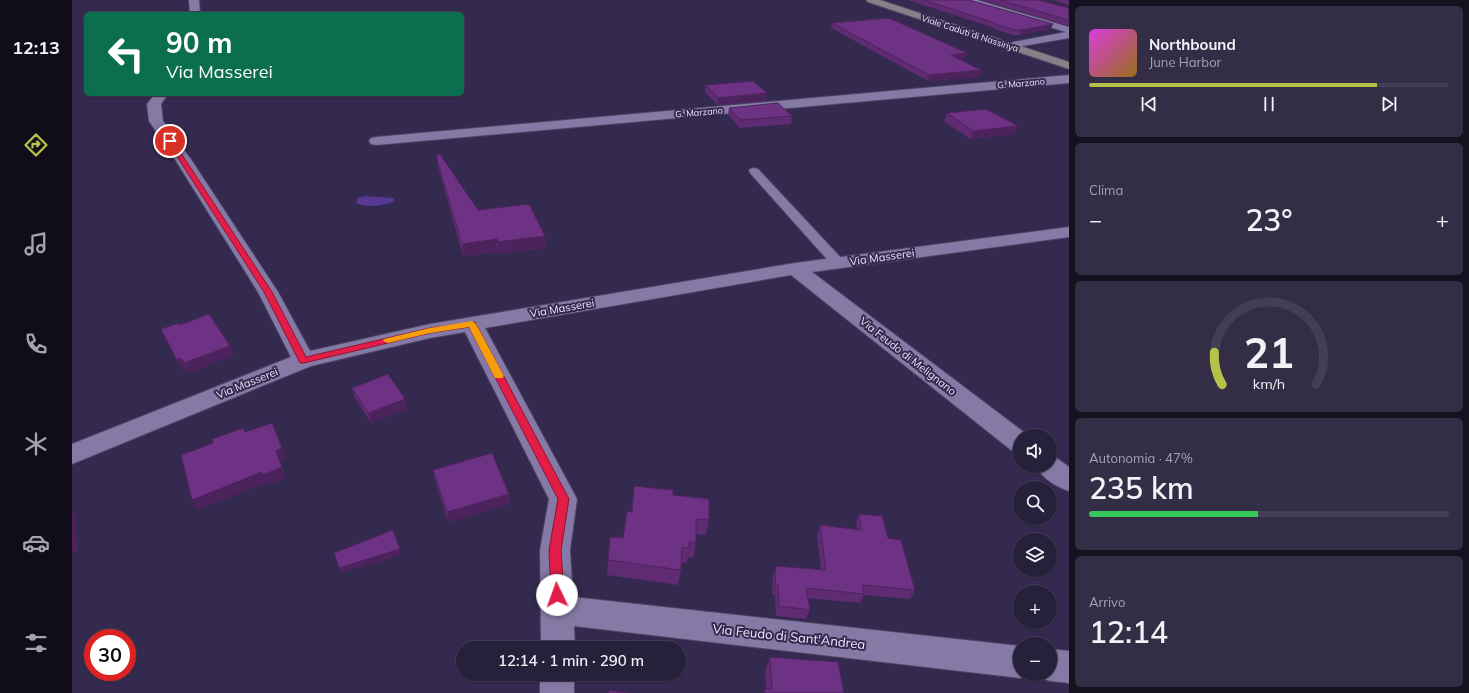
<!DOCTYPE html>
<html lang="it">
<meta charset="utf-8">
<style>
body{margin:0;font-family:Mulish,sans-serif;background:#332d46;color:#f1f3f6;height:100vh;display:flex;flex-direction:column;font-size:15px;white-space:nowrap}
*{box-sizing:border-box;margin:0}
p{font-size:13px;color:#a4a3af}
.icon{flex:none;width:22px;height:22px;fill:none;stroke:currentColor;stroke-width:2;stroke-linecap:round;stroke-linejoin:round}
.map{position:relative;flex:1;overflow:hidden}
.side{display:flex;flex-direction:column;gap:6px;padding:6px;background:#151220;width:400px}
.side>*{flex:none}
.hud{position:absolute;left:12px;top:12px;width:380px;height:84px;border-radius:6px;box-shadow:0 1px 3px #0004,0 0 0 1px #433e55;background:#0b6e4f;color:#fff;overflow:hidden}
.buttons{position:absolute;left:941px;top:429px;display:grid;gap:8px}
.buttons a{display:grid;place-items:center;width:44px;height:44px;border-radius:50%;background:#27203b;box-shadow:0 1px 3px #0004,0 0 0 1px #433e55;font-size:20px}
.speed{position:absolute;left:12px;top:629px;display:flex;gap:8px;font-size:20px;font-weight:700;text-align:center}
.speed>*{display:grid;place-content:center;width:52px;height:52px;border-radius:50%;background:#27203b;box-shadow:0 1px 3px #0004,0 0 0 1px #433e55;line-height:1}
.speed .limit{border:6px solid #d22;background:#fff;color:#111}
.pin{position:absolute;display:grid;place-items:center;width:34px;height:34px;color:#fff;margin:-17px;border:2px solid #fff;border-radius:50%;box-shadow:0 1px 4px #0007}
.me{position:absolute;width:44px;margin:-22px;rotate:357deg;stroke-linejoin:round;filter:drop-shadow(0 0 3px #0008)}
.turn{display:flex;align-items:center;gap:14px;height:84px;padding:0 16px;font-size:18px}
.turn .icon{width:52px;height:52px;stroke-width:2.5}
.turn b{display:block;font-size:28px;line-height:34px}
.big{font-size:30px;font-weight:600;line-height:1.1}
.side .tile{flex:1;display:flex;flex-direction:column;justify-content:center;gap:6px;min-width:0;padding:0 14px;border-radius:6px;background:#332d46}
.side .dial{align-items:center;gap:0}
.dial svg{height:104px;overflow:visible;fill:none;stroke:#433e55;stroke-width:7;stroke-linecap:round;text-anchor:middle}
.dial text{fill:#f1f3f6;stroke:none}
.song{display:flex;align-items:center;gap:12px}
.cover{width:48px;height:48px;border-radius:6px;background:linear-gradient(135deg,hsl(300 70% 55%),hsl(40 70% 35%))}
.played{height:4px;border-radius:2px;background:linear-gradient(90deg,#b4c24a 80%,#433e55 80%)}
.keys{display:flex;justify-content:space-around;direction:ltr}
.heat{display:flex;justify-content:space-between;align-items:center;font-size:22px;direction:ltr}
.charge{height:6px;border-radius:3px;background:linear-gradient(90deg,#34c759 47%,#433e55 0)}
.trip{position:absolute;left:384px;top:641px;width:230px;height:40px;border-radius:20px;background:#27203b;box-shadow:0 1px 3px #0004,0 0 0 1px #433e55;font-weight:600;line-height:40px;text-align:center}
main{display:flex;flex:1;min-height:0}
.tabs{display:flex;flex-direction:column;width:72px;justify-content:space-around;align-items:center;background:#100d18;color:#a4a3af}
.tabs .icon{width:28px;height:28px}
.tabs .on{color:#b4c24a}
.tabs b{font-size:18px;color:#f1f3f6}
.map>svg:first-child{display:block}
</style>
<main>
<nav class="tabs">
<b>12:13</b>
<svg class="icon on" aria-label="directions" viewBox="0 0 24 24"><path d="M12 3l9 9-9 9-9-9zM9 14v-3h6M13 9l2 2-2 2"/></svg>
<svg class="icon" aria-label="music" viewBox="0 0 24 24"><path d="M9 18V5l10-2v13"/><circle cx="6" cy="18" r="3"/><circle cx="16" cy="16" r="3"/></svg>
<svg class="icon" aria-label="phone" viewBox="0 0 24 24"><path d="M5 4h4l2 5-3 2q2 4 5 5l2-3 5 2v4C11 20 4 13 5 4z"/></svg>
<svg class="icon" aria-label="climate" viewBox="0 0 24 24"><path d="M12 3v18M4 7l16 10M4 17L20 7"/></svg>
<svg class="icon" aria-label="car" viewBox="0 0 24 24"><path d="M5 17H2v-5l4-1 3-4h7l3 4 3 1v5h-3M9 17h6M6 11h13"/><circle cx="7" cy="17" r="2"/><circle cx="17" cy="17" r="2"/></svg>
<svg class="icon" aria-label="filters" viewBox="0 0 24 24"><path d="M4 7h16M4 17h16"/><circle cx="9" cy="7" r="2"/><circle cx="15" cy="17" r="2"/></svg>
</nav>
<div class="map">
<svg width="997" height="693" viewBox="0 0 997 693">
<rect width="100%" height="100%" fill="#342a4f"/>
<path fill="#573993" d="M292,196L322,198V200L321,202C311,206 293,208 284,203L286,198Z"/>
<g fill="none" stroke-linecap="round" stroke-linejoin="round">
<g stroke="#4e4464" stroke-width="2">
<path id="lane" d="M682,168L686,169L771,260L772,263L771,266H761L678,173L677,171L678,169Z"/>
</g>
<g stroke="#4e4464" stroke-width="2">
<path id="street" d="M117,0H127L128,14H118Z
M890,0H905L997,27V38L945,47L941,46L940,44L941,42L994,32L892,2Z
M997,75V83L304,145L299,144L297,141L299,138L304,137Z
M83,94H96L89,104L91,121L120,161L206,292L238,351L358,324L723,263L997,227V237L740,272L957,436H948V452L939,450L719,275L413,328L505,499L498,550L501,597L948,646V674H959L948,678L502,626L503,648H469L468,550L477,499L393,332L358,338L239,366L0,464V444L219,357L186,292L104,161L77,121L75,104Z
M978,456L986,459L997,467V491C984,487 970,478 964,466H978Z
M978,649L997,651V683L978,681L966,677L965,674H978Z
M468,674H502V693H468Z"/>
</g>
<g stroke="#4e4464" stroke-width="2">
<path id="secondary" d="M794,0H808L997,62V69L796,2Z"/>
</g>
<use href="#lane" fill="#847aa5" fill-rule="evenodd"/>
<use href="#street" fill="#847aa5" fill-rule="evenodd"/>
<use href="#secondary" fill="#858188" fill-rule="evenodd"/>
</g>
<path fill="#5f2b72" d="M836,0H897L979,29L948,35H941L921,29L922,28Z
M910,0H966L997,8V26Z
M980,0H997V5Z
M760,23L895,53L893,59L888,60L909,70L907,77L856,81L759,28Z
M634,85L693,101L646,105L633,92Z
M657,108L720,116L719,124L668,128L656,115Z
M875,113L943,134L898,139L872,121Z
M364,156L406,210L473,236V248L427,254L426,252L391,256L366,167Z
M108,325L158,346L162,355L116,373L113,368L110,370L93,339L89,329Z
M280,388L335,409L299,423L283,398Z
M361,470L437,494L438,504L376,522L363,480Z
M601,495L637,520L634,535L624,534V543L621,558L616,557L615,563L609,562V570L606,585L535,575L536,560L551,538L560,512Z
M787,514L816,538L843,590L838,599L792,595L788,603L735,598L738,610L734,619L704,616L703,595L700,594L701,576L704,566L749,570L745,535L748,525L785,529L784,523Z
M698,657L772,693H692L693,689H694L693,671Z"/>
<path fill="#4d235d" d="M981,24L979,29L948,35L950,30Z
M895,53L893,59L877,61L879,55Z
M909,70L907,77L856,81L857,75Z
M695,93L693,101L646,105V98Z
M946,126L943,134L898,139L901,131Z
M473,236V248L427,254L426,242Z
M425,239L426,252L391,256L390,244Z
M158,346L162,355L116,373L112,363Z
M109,358L113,368L110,370L105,360Z
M333,399L335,409L299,423L296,413Z
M210,448L214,459L208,461L204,451Z
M210,467L214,478L195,485L194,483L125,510L120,500L190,472Z
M437,494L438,504L376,522L375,512Z
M0,512L3,517L6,551L0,553Z
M328,549L329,555L269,573L267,568Z
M0,558L1,570L0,571Z"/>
<path fill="#6e3285" stroke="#4d235d" d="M852,0H897L981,24L950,30H943L923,24V23Z
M928,0H966L997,8V20Z
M817,18L895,53L879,55L909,70L857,75L760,23Z
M681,81L695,93L646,98L634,85Z
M706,103L720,116L669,120L657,108Z
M914,109L946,126L901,131L875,113Z
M368,154L406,210L457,204L473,236L426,242L425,239L390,244L364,156Z
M137,314L158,346L112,363L109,358L105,360L89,329L107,323L108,325Z
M316,374L333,399L296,413L280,388Z
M200,423L210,448L204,451L210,467L191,475L190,472L120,500L109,455L141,443L140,439L171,428L173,432Z
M420,453L437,494L375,512L361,470Z
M562,486L601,490V495L637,499V520L624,519V543L617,542V548L610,547L609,570L536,560L538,537L551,538L555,511L560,512Z
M787,514L810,516L816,538L829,540L843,590L790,585L792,594L734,588L738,610L707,606L706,585H703L704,566L754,570L748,525L790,530Z
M321,530L328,549L267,568L262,553Z
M698,657L766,662L772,693H693V689H700Z
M537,690L558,693H537Z"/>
<path fill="#e11d48" stroke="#92132f" d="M95,140L101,141L200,292L234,357L358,328L403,322L497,499L489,550L492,595L490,599L485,601L481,599L479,595L477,550L486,499L397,327L358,333L232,363H228L192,292L95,141Z"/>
<path fill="#f59e0b" d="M400,321L404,324L432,376L430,378H423L397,327L358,333L316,343L311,341L312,339L358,328Z"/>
<g text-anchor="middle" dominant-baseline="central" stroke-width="4" stroke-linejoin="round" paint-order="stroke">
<g font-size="9" fill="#ebe6fe" stroke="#342a4f">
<text transform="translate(898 33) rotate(18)">Viale Caduti di Nassiriya</text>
<text transform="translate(949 83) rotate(-5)">G. Marzano</text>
<text transform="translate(627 112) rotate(-5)">G. Marzano</text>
</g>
<g font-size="11" fill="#ebe6fe" stroke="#342a4f">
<text transform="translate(810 257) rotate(-8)">Via Masserei</text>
<text transform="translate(490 308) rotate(-10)">Via Masserei</text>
<text transform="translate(836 356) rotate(38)">Via Feudo di Melignano</text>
<text transform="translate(175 383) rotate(-22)">Via Masserei</text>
</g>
<g font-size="13" fill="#ebe6fe" stroke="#342a4f">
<text transform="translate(717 636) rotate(6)">Via Feudo di Sant'Andrea</text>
</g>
</g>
</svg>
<div class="buttons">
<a><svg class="icon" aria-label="sound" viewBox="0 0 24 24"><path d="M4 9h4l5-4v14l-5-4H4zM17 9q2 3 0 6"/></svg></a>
<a><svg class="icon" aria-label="search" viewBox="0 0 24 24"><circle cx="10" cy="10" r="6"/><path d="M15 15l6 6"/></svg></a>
<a><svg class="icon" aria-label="layers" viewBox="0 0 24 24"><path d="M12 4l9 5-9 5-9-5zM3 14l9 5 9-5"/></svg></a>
<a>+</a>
<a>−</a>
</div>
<div class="speed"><div class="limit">30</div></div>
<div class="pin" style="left:98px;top:141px;background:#d93025"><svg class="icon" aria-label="arrive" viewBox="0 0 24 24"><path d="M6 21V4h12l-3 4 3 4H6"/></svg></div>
<svg class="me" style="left:485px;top:595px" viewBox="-20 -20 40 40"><circle r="19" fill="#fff"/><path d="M0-13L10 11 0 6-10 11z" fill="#e11d48"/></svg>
<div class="trip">12:14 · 1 min · 290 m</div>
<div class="hud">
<div class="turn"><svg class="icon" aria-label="left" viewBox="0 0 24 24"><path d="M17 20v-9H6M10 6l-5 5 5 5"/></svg><div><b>90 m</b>Via Masserei</div></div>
</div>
</div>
<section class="side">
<div class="tile">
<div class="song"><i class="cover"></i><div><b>Northbound</b><p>June Harbor</p></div></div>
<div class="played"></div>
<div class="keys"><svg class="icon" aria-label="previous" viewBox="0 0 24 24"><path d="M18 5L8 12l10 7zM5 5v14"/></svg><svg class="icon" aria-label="pause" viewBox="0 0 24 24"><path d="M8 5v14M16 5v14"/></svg><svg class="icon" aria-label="next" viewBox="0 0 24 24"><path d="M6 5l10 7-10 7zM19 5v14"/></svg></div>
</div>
<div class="tile"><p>Clima</p>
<div class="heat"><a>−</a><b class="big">23°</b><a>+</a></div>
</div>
<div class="tile dial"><svg viewBox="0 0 100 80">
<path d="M14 69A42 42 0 1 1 86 69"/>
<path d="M14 69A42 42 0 0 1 8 44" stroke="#b4c24a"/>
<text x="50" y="56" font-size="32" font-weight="700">21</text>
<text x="50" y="72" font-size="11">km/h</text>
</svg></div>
<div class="tile"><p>Autonomia · 47%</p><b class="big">235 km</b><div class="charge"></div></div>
<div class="tile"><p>Arrivo</p><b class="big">12:14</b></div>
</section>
</main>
